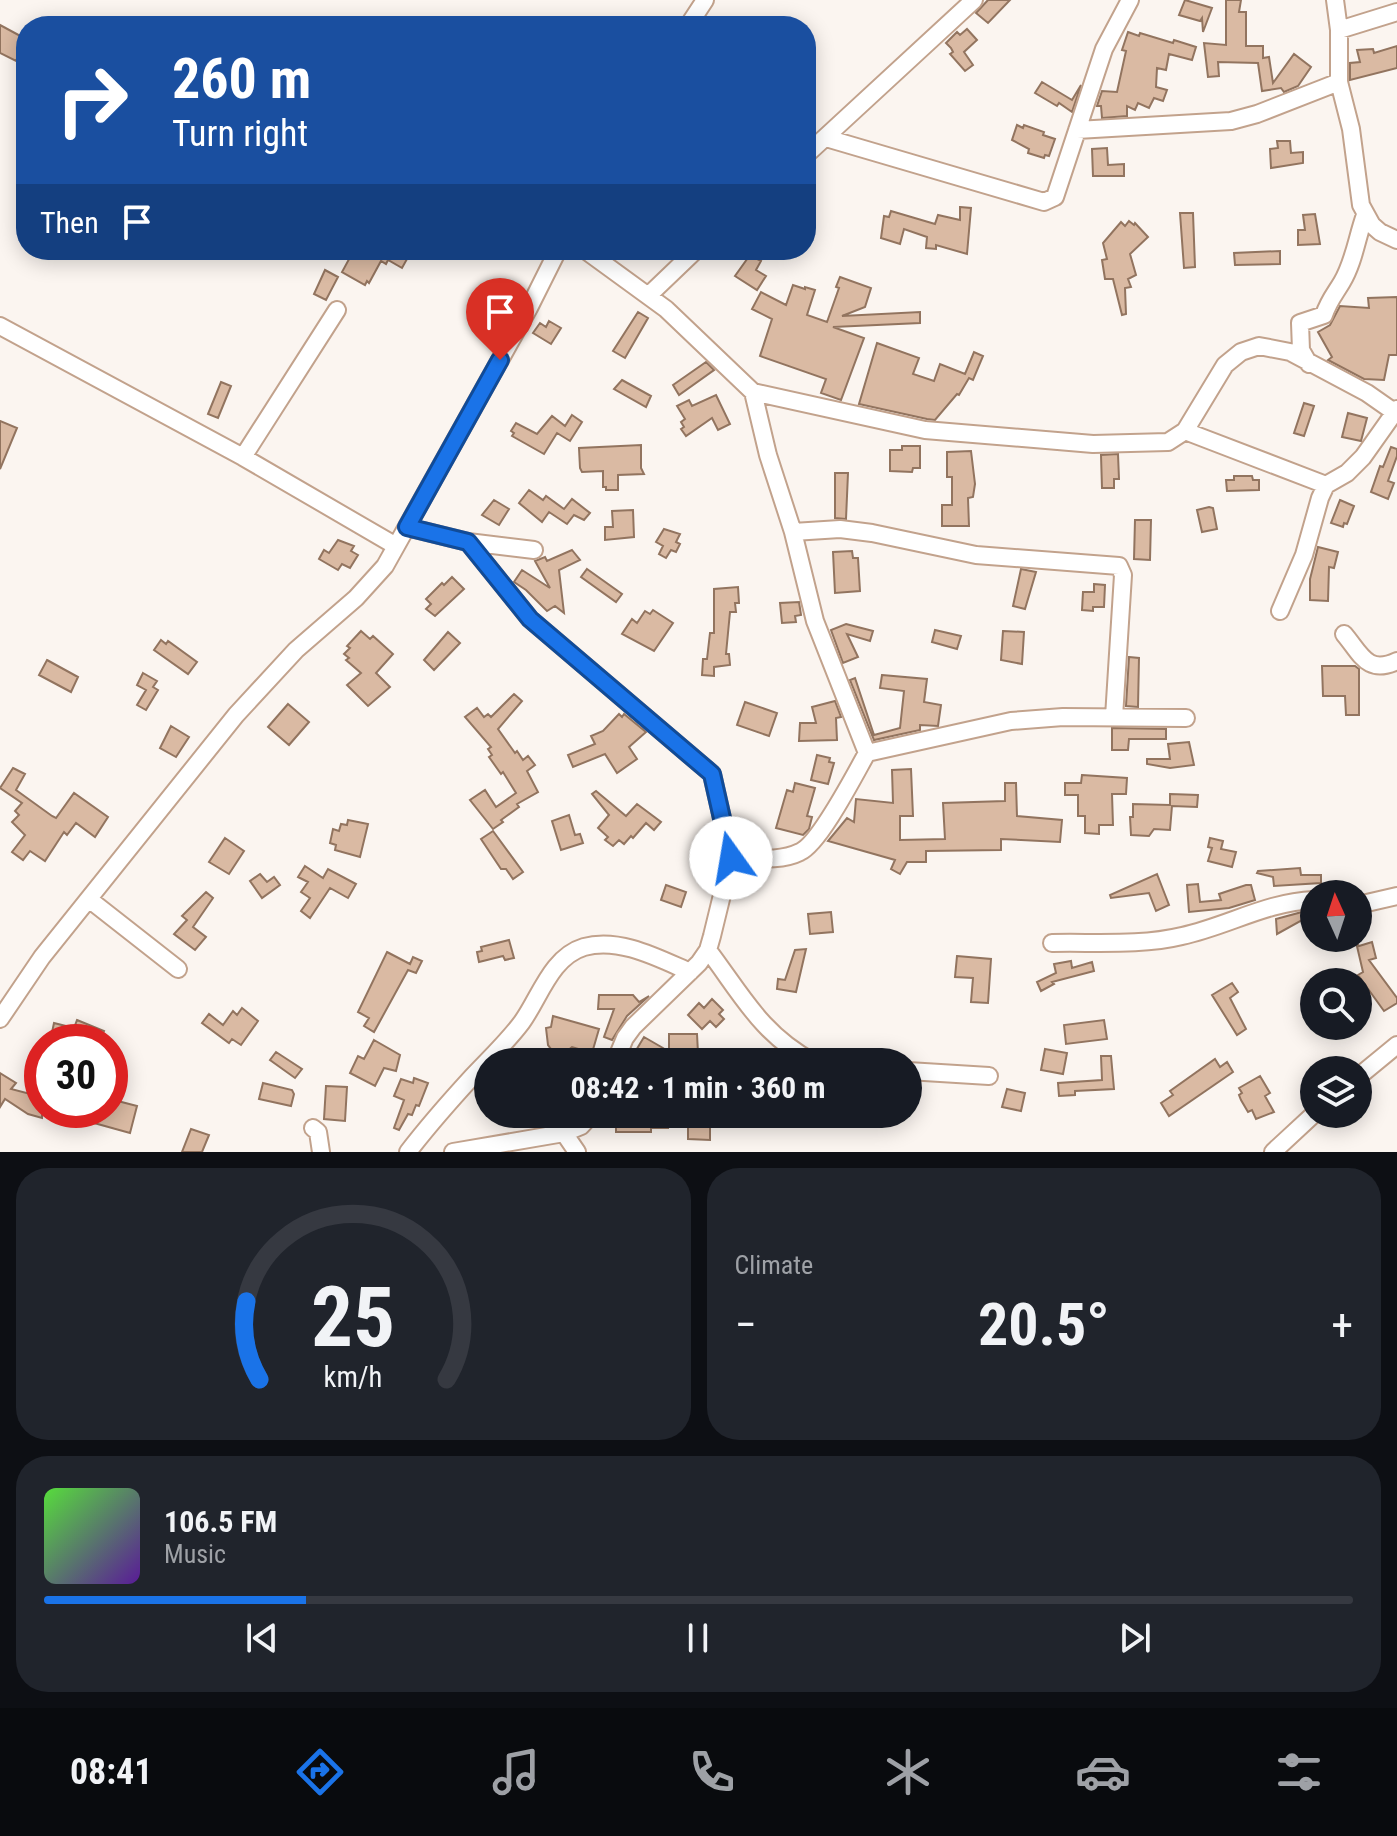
<!DOCTYPE html>
<meta charset="utf-8">
<style>
body{margin:0;font-family:"Roboto Condensed",sans-serif;background:#20242c;color:#f1f3f6;height:100vh;display:flex;flex-direction:column;font-size:30px;white-space:nowrap}
*{box-sizing:border-box;margin:0}
p{font-size:26px;color:#9ea1a6}
.icon{flex:none;width:44px;height:44px;fill:none;stroke:currentColor;stroke-width:2;stroke-linecap:round;stroke-linejoin:round}
.map{position:relative;height:1152px;overflow:hidden}
.panel{display:flex;flex-direction:column;gap:16px;padding:16px;background:#0d0f14;flex:1}
.panel>*{flex:none}
.hud{position:absolute;left:16px;top:16px;width:800px;height:244px;border-radius:32px;box-shadow:0 4px 20px #0003;background:#1a4fa0;color:#fff;overflow:hidden}
.needle{width:52px;rotate:357deg}
.tools{position:absolute;left:1300px;top:880px;display:grid;gap:16px}
.tools a{display:grid;place-items:center;width:72px;height:72px;border-radius:50%;background:#171b24;box-shadow:0 4px 20px #0003;font-size:40px}
.speed{position:absolute;left:24px;top:1024px;display:flex;gap:16px;font-size:40px;font-weight:700;text-align:center}
.speed>*{display:grid;place-content:center;width:104px;height:104px;border-radius:50%;background:#171b24;box-shadow:0 4px 20px #0003;line-height:1}
.speed .limit{border:12px solid #d22;background:#fff;color:#111}
.pin{position:absolute;display:grid;place-items:center;width:68px;height:68px;color:#fff;margin:-82px -34px;border-radius:50% 50% 50% 0;rotate:-45deg;box-shadow:0 0 8px #0007}
.pin .icon{rotate:45deg}
.me{position:absolute;width:88px;margin:-44px;rotate:347deg;stroke-linejoin:round;filter:drop-shadow(0 0 6px #0008)}
.turn{display:flex;align-items:center;gap:28px;height:168px;padding:0 24px;font-size:36px}
.turn .icon{width:104px;height:104px;stroke-width:2.5}
.turn b{display:block;font-size:56px;line-height:68px}
.then{display:flex;align-items:center;height:76px;padding:0 24px;background:#0003;gap:16px;font-size:30px}
.big{font-size:60px;font-weight:700;line-height:1.1}
.panel .tile{flex:1;display:flex;flex-direction:column;justify-content:center;gap:12px;min-width:0;padding:0 28px;border-radius:32px;background:#20242c}
.panel .dial{align-items:center;gap:0}
.dial svg{height:208px;overflow:visible;fill:none;stroke:#363941;stroke-width:7;stroke-linecap:round;text-anchor:middle}
.dial text{fill:#f1f3f6;stroke:none}
.song{display:flex;align-items:center;gap:24px}
.cover{width:96px;height:96px;border-radius:12px;background:linear-gradient(135deg,hsl(110 70% 55%),hsl(270 70% 35%))}
.played{height:8px;border-radius:4px;background:linear-gradient(90deg,#1a73e8 20%,#363941 20%)}
.keys{display:flex;justify-content:space-around;direction:ltr}
.heat{display:flex;justify-content:space-between;align-items:center;font-size:44px;direction:ltr}
.panel .tiles{flex:1;display:grid;gap:16px;grid-template-columns:1fr 1fr}
.tile:last-child{grid-column:span 2}
.trip{position:absolute;left:474px;top:1048px;width:448px;height:80px;border-radius:40px;background:#171b24;box-shadow:0 4px 20px #0003;font-weight:700;line-height:80px;text-align:center}
.tab-bar{display:flex;height:128px;justify-content:space-around;align-items:center;background:#090b0e;color:#9ea1a6}
.tab-bar .icon{width:56px;height:56px}
.tab-bar .current{color:#1a73e8}
.tab-bar b{font-size:36px;color:#f1f3f6}
.map>svg:first-child{display:block}
</style>
<div class="map">
<svg width="1397" height="1152" viewBox="0 0 1397 1152">
<rect width="100%" height="100%" fill="#fbf5f0"/>
<path fill="#dabaa3" stroke="#92745f" stroke-width="2" d="M988,0H1010L988,23L976,13Z
M1185,0L1212,8L1203,32L1202,18L1200,21L1179,15Z
M1226,0H1241L1239,12H1246V46H1263V58L1269,57L1273,83L1294,54L1311,67L1298,86L1284,92L1281,88L1262,91L1258,63L1218,62L1219,76L1208,77L1204,43L1226,45Z
M0,25L26,39L16,61L0,53Z
M967,29L977,40L964,52L973,65L965,71L950,54L953,52L951,48L946,43L957,32L960,35Z
M1128,32L1139,36L1140,33L1173,43L1174,40L1196,47L1192,60L1169,54L1166,70L1157,68L1156,87L1167,90L1163,101L1154,98L1149,108L1138,103L1135,110L1127,106V116L1102,118L1101,106H1097L1102,91L1117,92L1126,51L1122,50Z
M1397,46V68L1350,80V63L1360,62L1357,50L1373,49L1374,53Z
M1042,82L1072,100L1081,85L1072,112L1059,103L1057,106L1035,93Z
M1017,125L1023,128L1024,125L1044,132L1043,135L1055,139L1049,156L1045,155L1044,158L1028,153L1029,149L1012,140Z
M1277,141H1290L1291,153L1303,152V163L1271,168L1270,149L1278,148Z
M1107,148L1108,165L1124,164V176H1093L1092,149Z
M960,207L971,208L967,254L936,245V249L926,248L927,237L904,229L900,244L881,238L884,216L889,217L891,211L935,224L938,215L960,220Z
M1180,213H1193L1195,267L1184,268Z
M1315,214L1320,244L1298,245V230H1305L1303,215Z
M1129,221L1134,225L1135,223L1148,237L1130,254L1136,275L1128,279L1131,287L1125,288L1126,314L1122,315L1113,279H1105L1102,260L1107,259L1103,243L1121,222L1125,226Z
M354,250H412L402,268L388,260L386,264L381,261L369,283L367,281L365,285L342,272Z
M1280,251V264L1235,265L1234,253Z
M750,255L761,261L756,270L766,276L757,290L735,276Z
M325,270L338,277L326,300L314,294Z
M840,277L871,288L865,307L842,316L920,312V323L833,327L864,338L841,400L821,393L826,379L760,356L772,319L752,309L761,292L786,305L793,285L805,289V287L815,290L807,315L827,322L839,288L836,287Z
M1397,297V355H1389L1384,380L1364,379L1328,360L1332,357L1318,332L1330,325L1340,306L1369,308L1368,298Z
M638,312L648,318L625,358L613,351Z
M549,321L561,328L551,344L533,333L540,323L546,327Z
M877,343L919,358L913,374L934,381L940,364L965,374L974,352L983,356L973,380L969,378L959,395L957,394L935,420L927,419L859,404Z
M706,362L714,370L679,395L673,385Z
M622,380L651,396L646,407L614,389Z
M221,382L231,386L218,418L208,414Z
M716,395L730,424L718,430L712,418L686,436L681,429L684,427L681,422L685,419L677,406L689,400L692,406Z
M1304,403L1314,406L1304,436L1294,433Z
M1348,413L1367,418L1361,441L1342,437Z
M572,415L582,422L570,441L557,433L544,454L512,436L514,433L511,431L516,423L537,434L552,416L565,426Z
M0,421L17,428L0,469Z
M641,445V468L644,474L618,475V490H606V487H603V471L582,472L580,468L579,448Z
M902,446H920V468H913L912,472L890,471V450H902Z
M1391,447L1397,449V456L1388,481L1394,483L1388,499L1371,492L1380,466L1383,467Z
M971,451L975,484L973,497L968,498L969,526H942V505H952V477H947V452Z
M1118,454L1119,479H1114V488H1102L1101,455Z
M835,473H848L846,519L835,518Z
M1234,476H1252L1253,480H1259V490L1227,491L1226,480H1234Z
M529,490L543,500L546,496L564,509L572,499L590,513L584,520L574,515L567,524L549,512L542,522L519,503Z
M494,500L509,509L499,525L482,515Z
M1340,500L1354,506L1347,524L1344,523L1343,527L1331,523Z
M1209,507L1213,508L1217,529L1202,532L1197,510Z
M633,510L634,537L605,540V527H613L612,511Z
M1135,520H1151L1150,560L1134,559Z
M664,529L680,534L676,542L680,544L676,552L671,550L666,558L659,554L663,546L656,542Z
M338,540L354,546L351,551L358,555L350,568L342,564L338,570L319,559L324,550L329,553Z
M1318,547L1338,552L1334,568L1329,567L1328,601L1310,600V579Z
M572,550L580,560L559,570L564,613L555,606L547,611L526,590L514,582L522,570L550,588L535,561L545,557L547,561Z
M852,551L853,558H858L860,591L835,593L833,552Z
M587,569L622,594L616,602L581,577Z
M1021,569L1036,572L1025,609L1013,606Z
M452,577L464,589L435,616L426,609L431,604L426,599L442,583L444,585Z
M1094,584L1105,585L1104,607H1093V611L1082,610L1083,592H1094Z
M738,587L739,603H735L736,612H730L726,654H729L730,665L714,667V676L702,675L703,659H707L710,633H714V589Z
M799,602L801,615L795,616L796,622L782,623L780,603Z
M653,610L673,623L654,651L622,634L632,619L637,623L645,611L650,614Z
M846,624L873,631L870,641L847,634L858,657L843,663L831,630Z
M935,630L961,636L957,649L932,642Z
M361,631L370,639L373,636L393,654L376,673L390,687L368,706L347,685L361,673L346,660L349,658L344,654L350,648L347,646Z
M1003,631L1024,632L1022,664L1001,660Z
M448,632L460,643L434,670L424,660Z
M161,640L166,644L168,641L197,662L188,674L154,650Z
M1129,657L1139,658L1138,707L1126,706Z
M47,660L78,677L71,692L39,675Z
M1322,666H1355L1359,669V715H1346L1345,696H1323Z
M143,673L157,681L153,687L158,690L146,710L137,705L146,690L137,685Z
M882,675L927,679L924,702L941,705L938,726L920,725V730L874,740L850,680L855,678L874,735L900,728L904,691L880,688Z
M514,694L522,701L498,729L515,753L517,751L523,760L528,756L535,765L527,771L538,792L517,804L519,807L501,820L503,822L493,829L470,800L485,790L496,807L516,793L503,772L501,774L489,757L492,755L488,749L491,747L465,717L477,708L484,717L488,714L491,717Z
M835,701L841,717L836,718L837,740L799,741L800,723H816L812,707Z
M745,702L777,713L769,736L737,725Z
M288,704L309,722L289,745L268,727Z
M619,714L622,717L624,714L646,732L629,747L637,759L617,773L605,754L573,767L568,755L595,744L591,736L603,731Z
M171,726L189,737L176,757L160,748Z
M1112,728L1166,729V739H1129L1128,750H1112Z
M1189,742L1194,765L1170,768L1147,764V759H1170L1168,744Z
M817,755L830,758L829,762L834,763L828,784L811,780Z
M13,768L25,774L16,790L52,816L56,818L74,793L108,817L95,837L76,823L67,835L64,832L45,861L30,851L23,860L12,852L25,835L12,822L19,815L15,811L22,803L0,788Z
M911,769L913,816H900V840L945,839L943,803L1005,801V783H1016L1017,816L1062,820L1060,842L1001,839V850L926,851V862H907L900,874L891,869L895,860L828,841L847,818L854,822L856,799L893,803L892,770Z
M1082,775L1127,778L1126,794H1112L1113,825H1099V834L1085,833V816H1078V795H1065V783H1081Z
M795,783L815,788L807,816L812,817L809,829L803,835L776,828L787,790L793,792Z
M596,791L626,816L637,804L661,822L654,830L646,823L633,838L631,836L624,844L619,840L613,846L605,840L608,837L598,828L609,815L592,794Z
M1170,794L1198,795L1197,807L1172,806L1170,830L1154,829L1149,836L1131,835L1130,817H1133V804L1170,805Z
M569,815L575,835L580,834L583,843L561,850L552,821Z
M348,820L368,824L360,857L335,850L336,845L330,843L333,829L339,831L341,824L347,825Z
M493,831L523,872L513,879L506,869H501L481,839Z
M225,838L244,851L229,874L209,862Z
M1210,838L1223,841L1221,849L1236,852L1232,867L1208,861L1212,848L1208,847Z
M305,866L323,878L328,869L356,884L348,898L330,888L310,918L301,911L310,898L301,892L308,882L298,877Z
M1300,868L1301,875H1321V883L1274,886L1273,877L1257,873L1258,871Z
M260,874L267,882L274,877L280,885L262,898L250,881Z
M1157,874L1169,905L1156,911L1149,893L1111,898L1110,895Z
M1198,884L1200,902L1221,900L1219,894L1246,885H1251L1255,900L1229,908L1189,912L1187,885Z
M666,885L686,892L681,907L661,900Z
M206,892L213,898L193,927L206,937L195,950L174,934L187,920L182,916Z
M831,912L833,932L810,934L808,914Z
M1302,912L1306,918L1277,934L1276,919Z
M509,940L514,958L505,960L503,956L479,962L477,952L482,951L481,947Z
M1356,942L1359,946L1372,942L1376,958L1369,960L1397,998V1003L1384,1011L1358,975L1363,972Z
M806,949L796,992L777,989L778,979L785,980L795,950Z
M387,952L410,964L413,957L422,961L416,973L408,970L374,1032L364,1026L369,1018L358,1012Z
M957,956L991,959L988,1003L971,1002L973,978L955,977Z
M1071,961L1072,968L1092,962L1094,971L1052,982L1054,984L1041,991L1037,982L1056,973L1054,964Z
M1232,983L1238,992L1230,998L1246,1029L1237,1035L1212,995Z
M599,995H633L639,1002L649,996L627,1016L612,1040L604,1037L614,1009H598Z
M712,999L723,1010L719,1014L724,1019L716,1027L710,1021L702,1029L688,1015L699,1003L704,1008Z
M242,1008L258,1021L241,1045L232,1039L229,1043L202,1023L209,1014L223,1025L233,1011L237,1015Z
M553,1016L599,1029L592,1053L572,1047L558,1058L548,1045L546,1028L551,1027Z
M77,1020L104,1031L99,1042H92L75,1035L73,1042H54V1038L51,1037L54,1023L74,1028Z
M1104,1020L1107,1039L1066,1044L1064,1025Z
M669,1034H697L698,1053L669,1052Z
M644,1037L663,1048L654,1062H629Z
M374,1040L400,1055L396,1071L384,1068L375,1086L350,1073L358,1056L364,1059Z
M1045,1049L1067,1053L1063,1074L1041,1070Z
M276,1052L302,1069L295,1078L270,1060Z
M1101,1056H1111L1114,1089L1075,1091V1095L1059,1096L1058,1083L1102,1080Z
M1215,1059L1220,1067L1227,1062L1233,1072L1169,1116L1161,1103L1173,1095L1170,1091Z
M0,1073L16,1083L11,1089L42,1097V1118L28,1114L5,1099L0,1107Z
M1260,1076L1270,1093L1265,1096L1274,1112L1256,1119L1252,1110L1248,1112L1241,1100L1239,1095L1242,1093L1239,1088Z
M414,1078L428,1083L419,1106L416,1105L412,1115L408,1114L399,1130L394,1128L404,1100L394,1096L401,1079L413,1083Z
M263,1083L292,1090L294,1094L291,1106L259,1099Z
M326,1086L347,1087L345,1121L324,1119Z
M1007,1089L1025,1093L1021,1111L1002,1107Z
M110,1099L137,1106L130,1133L94,1123L97,1110H110Z
M616,1114H699L702,1126H710V1140L688,1139V1119L668,1123V1128H651V1132H616Z
M191,1129L209,1135L202,1152H182Z"/>
<g fill="none" stroke-linecap="round" stroke-linejoin="round">
<g stroke="#c2a28c" stroke-width="20">
<path id="minor" d="M1335,0L1339,30V82L1351,129L1361,205L1372,225L1380,232L1397,240
M688,26L705,0
M1339,30L1397,12
M1077,130L1231,121L1257,114L1339,82
M826,138L1044,202L1055,197L1104,49L1130,0
M806,155L974,0
M585,250L666,309L753,392L925,430L1093,444L1168,442L1185,431L1225,365L1241,352L1259,346L1290,352L1367,393L1397,414
M649,295L696,250
M0,326L243,457L396,546
M1309,364L1301,350L1300,323L1324,315C1329,300 1335,294 1342,282C1354,262 1357,237 1365,215
M753,392L768,455L793,532L815,621L867,753
M1185,431L1326,485
M243,457L337,310
M407,527L468,542L534,550
M793,532L840,529L872,533L976,555L1119,566L1123,575L1114,717
M468,542L530,619L712,774L731,858L712,936L708,950L699,963L633,1027L625,1038L615,1062
M1280,611L1304,555L1320,498L1326,485L1347,473L1363,457L1397,409
M1344,634C1361,654 1367,675 1397,661
M731,858C753,858 780,862 800,852C820,843 855,774 867,753L1011,721L1063,717L1186,718
M90,900L178,969
M1358,905L1397,896
M1052,943C1094,942 1141,946 1182,936C1228,926 1266,902 1314,900
M708,950C742,995 761,1034 813,1062
M0,1019L42,957L236,715L296,650L356,598L385,566L529,308L558,250
M908,1071L989,1076
M1358,1077L1397,1045
M313,1128L318,1132L321,1152
M564,1133L577,1152
M408,1152C428,1126 450,1101 472,1077C489,1059 508,1041 522,1022C540,997 551,957 584,947C619,937 658,958 690,972
M453,1152L564,1133L581,1126L592,1114
M1273,1152L1314,1114"/>
</g>
<use href="#minor" stroke="#fff" stroke-width="16"/>
</g>
<g fill="none" stroke-linecap="round" stroke-linejoin="round">
<g stroke="#114b97" stroke-width="20">
<path id="route" d="M500,360L407,527L468,542L530,619L712,774L731,858"/>
</g>
<use href="#route" stroke="#1a73e8" stroke-width="14"/>
</g>
</svg>
<div class="tools">
<a><svg class="needle" viewBox="-14 -14 28 28"><path d="M0-13l5 13h-10z" fill="#e53935"/><path d="M0 13l5-13h-10z" fill="#9ea1a6"/></svg></a>
<a><svg class="icon" aria-label="search" viewBox="0 0 24 24"><circle cx="10" cy="10" r="6"/><path d="M15 15l6 6"/></svg></a>
<a><svg class="icon" aria-label="layers" viewBox="0 0 24 24"><path d="M12 4l9 5-9 5-9-5zM3 14l9 5 9-5"/></svg></a>
</div>
<div class="speed"><div class="limit">30</div></div>
<div class="pin" style="left:500px;top:360px;background:#d93025"><svg class="icon" aria-label="arrive" viewBox="0 0 24 24"><path d="M6 21V4h12l-3 4 3 4H6"/></svg></div>
<svg class="me" style="left:731px;top:858px" viewBox="-20 -20 40 40"><circle r="19" fill="#fff"/><path d="M0-13L10 11 0 6-10 11z" fill="#1a73e8"/></svg>
<div class="trip">08:42 · 1 min · 360 m</div>
<div class="hud">
<div class="turn"><svg class="icon" aria-label="right" viewBox="0 0 24 24"><path d="M7 20v-9h11M14 6l5 5-5 5"/></svg><div><b>260 m</b>Turn right</div></div>
<div class="then">Then<svg class="icon" aria-label="arrive" viewBox="0 0 24 24"><path d="M6 21V4h12l-3 4 3 4H6"/></svg></div>
</div>
</div>
<section class="panel">
<div class="tiles">
<div class="tile dial"><svg viewBox="0 0 100 80">
<path d="M14 69A42 42 0 1 1 86 69"/>
<path d="M14 69A42 42 0 0 1 9 39" stroke="#1a73e8"/>
<text x="50" y="56" font-size="32" font-weight="700">25</text>
<text x="50" y="72" font-size="11">km/h</text>
</svg></div>
<div class="tile"><p>Climate</p>
<div class="heat"><a>−</a><b class="big">20.5°</b><a>+</a></div>
</div>
<div class="tile">
<div class="song"><i class="cover"></i><div><b>106.5 FM</b><p>Music</p></div></div>
<div class="played"></div>
<div class="keys"><svg class="icon" aria-label="previous" viewBox="0 0 24 24"><path d="M18 5L8 12l10 7zM5 5v14"/></svg><svg class="icon" aria-label="pause" viewBox="0 0 24 24"><path d="M8 5v14M16 5v14"/></svg><svg class="icon" aria-label="next" viewBox="0 0 24 24"><path d="M6 5l10 7-10 7zM19 5v14"/></svg></div>
</div>
</div>
</section>
<nav class="tab-bar">
<b>08:41</b>
<svg class="icon current" aria-label="directions" viewBox="0 0 24 24"><path d="M12 3l9 9-9 9-9-9zM9 14v-3h6M13 9l2 2-2 2"/></svg>
<svg class="icon" aria-label="music" viewBox="0 0 24 24"><path d="M9 18V5l10-2v13"/><circle cx="6" cy="18" r="3"/><circle cx="16" cy="16" r="3"/></svg>
<svg class="icon" aria-label="phone" viewBox="0 0 24 24"><path d="M5 4h4l2 5-3 2q2 4 5 5l2-3 5 2v4C11 20 4 13 5 4z"/></svg>
<svg class="icon" aria-label="climate" viewBox="0 0 24 24"><path d="M12 3v18M4 7l16 10M4 17L20 7"/></svg>
<svg class="icon" aria-label="car" viewBox="0 0 24 24"><path d="M5 17H2v-5l4-1 3-4h7l3 4 3 1v5h-3M9 17h6M6 11h13"/><circle cx="7" cy="17" r="2"/><circle cx="17" cy="17" r="2"/></svg>
<svg class="icon" aria-label="filters" viewBox="0 0 24 24"><path d="M4 7h16M4 17h16"/><circle cx="9" cy="7" r="2"/><circle cx="15" cy="17" r="2"/></svg>
</nav>
